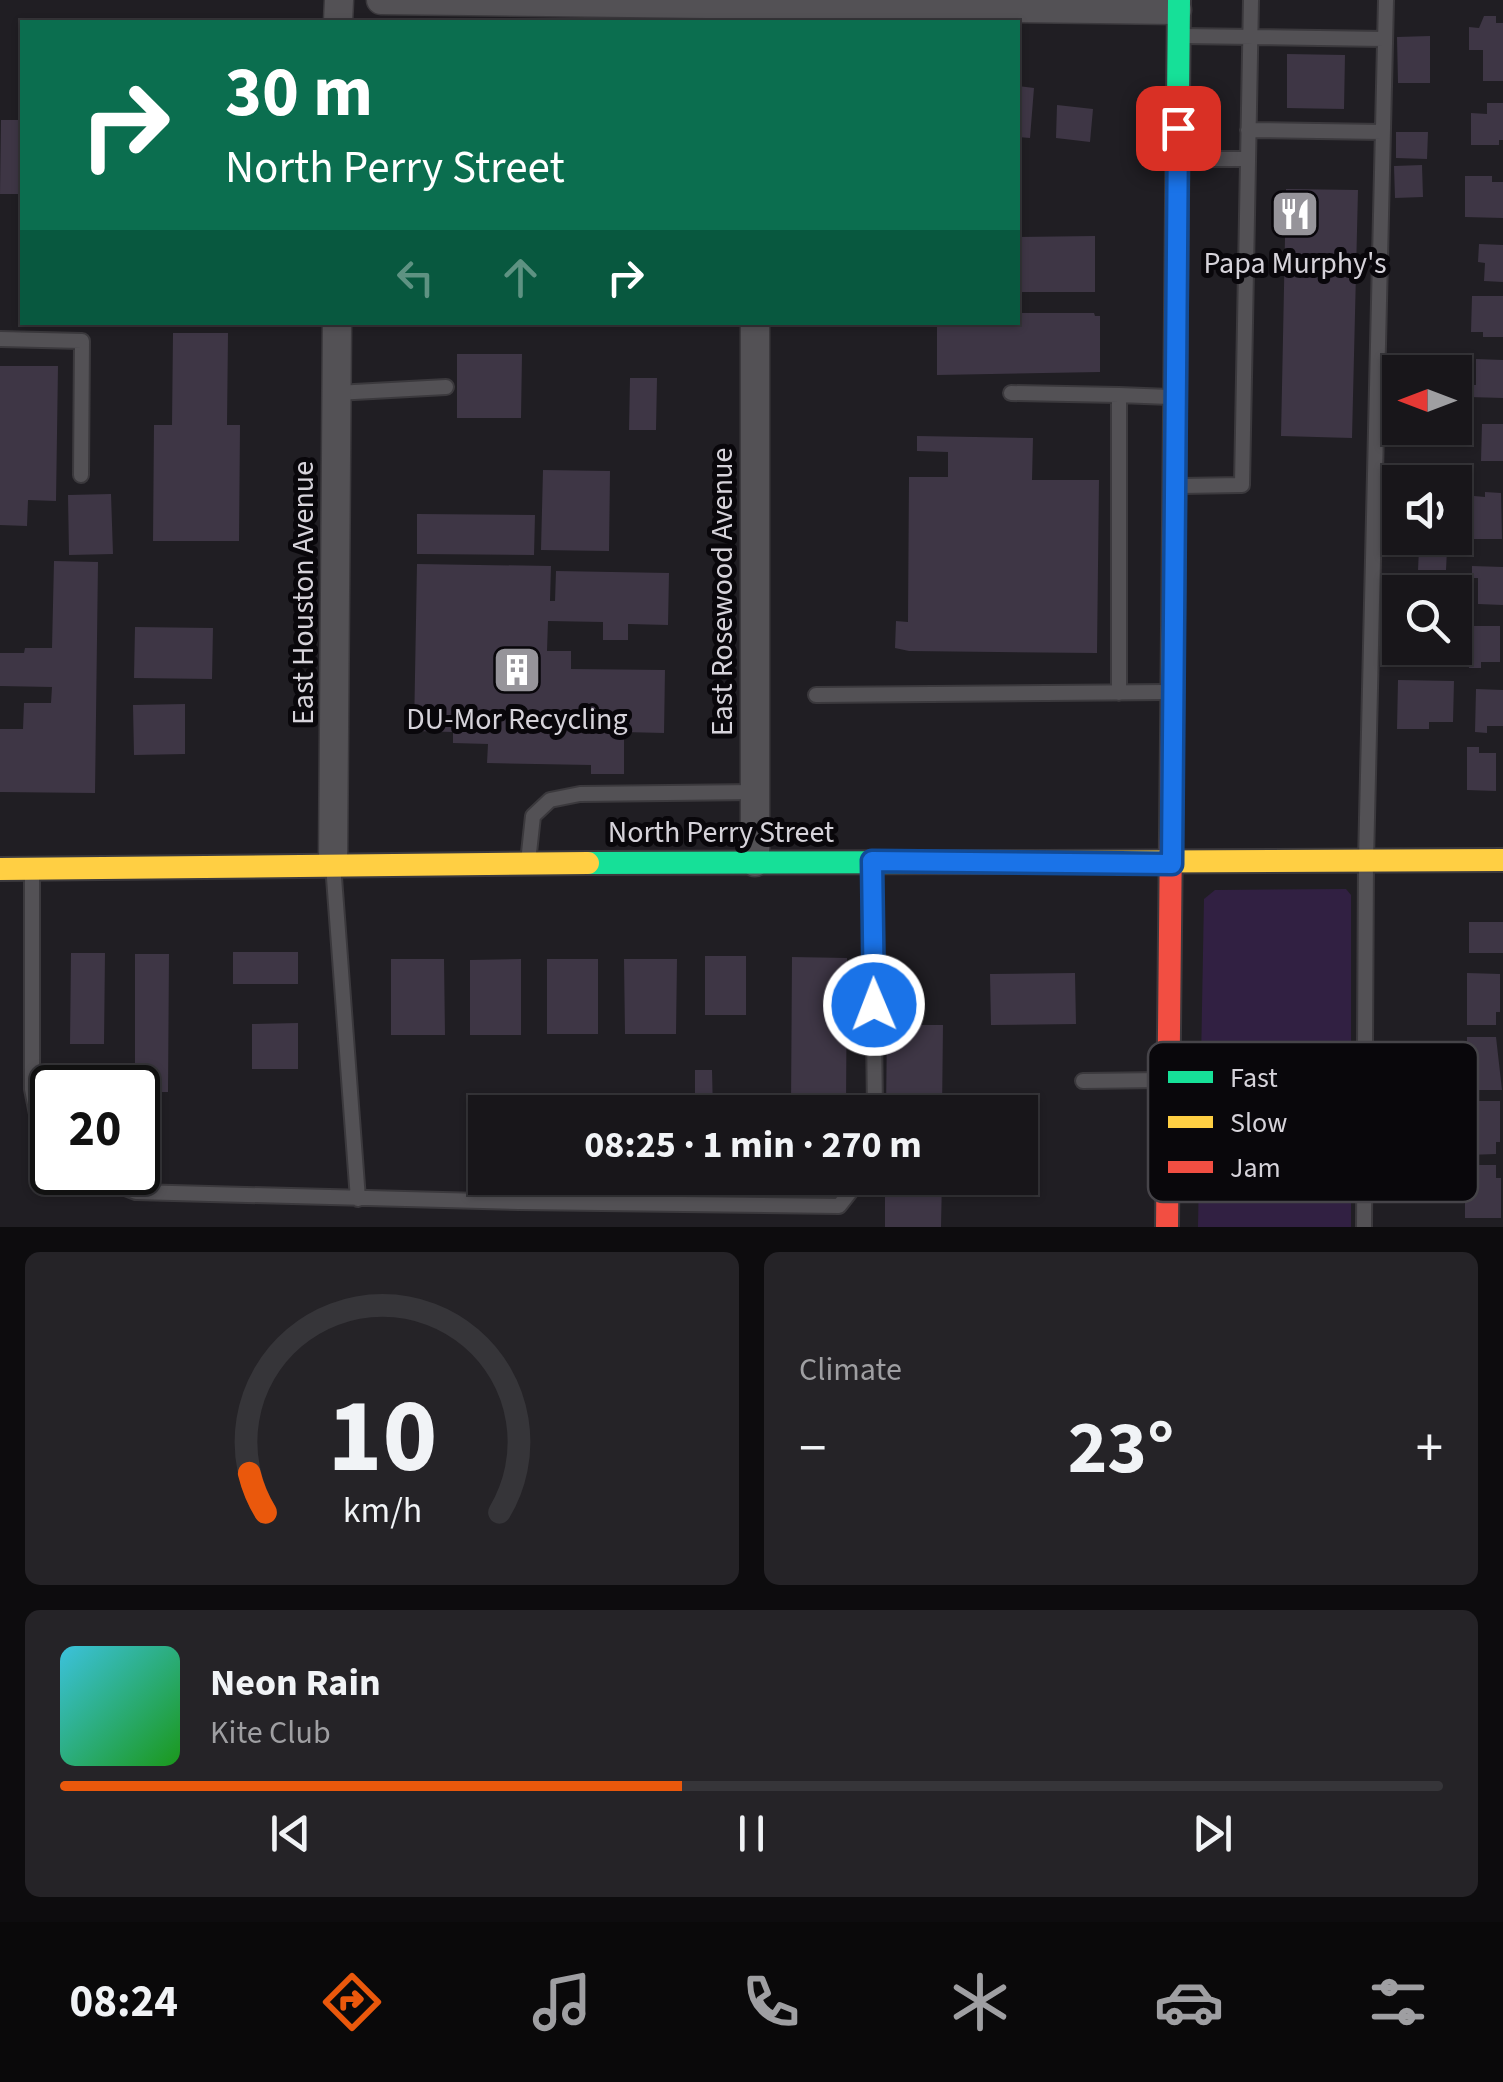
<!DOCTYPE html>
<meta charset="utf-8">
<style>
body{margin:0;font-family:"Source Sans 3",sans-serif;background:#252327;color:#f1f3f6;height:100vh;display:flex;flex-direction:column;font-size:38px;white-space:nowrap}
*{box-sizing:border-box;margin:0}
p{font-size:32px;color:#9f9fa2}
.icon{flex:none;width:55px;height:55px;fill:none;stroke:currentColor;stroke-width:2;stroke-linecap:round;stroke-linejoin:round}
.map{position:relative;height:1227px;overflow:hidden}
.panel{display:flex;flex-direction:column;gap:25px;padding:25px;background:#0d0c0e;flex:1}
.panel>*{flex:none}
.top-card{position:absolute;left:20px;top:20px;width:1000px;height:305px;border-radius:0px;box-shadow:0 2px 8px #0004,0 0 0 2px #363539;background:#0b6e4f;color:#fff;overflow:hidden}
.needle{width:65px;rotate:270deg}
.buttons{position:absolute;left:1382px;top:355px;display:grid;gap:20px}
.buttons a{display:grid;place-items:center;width:90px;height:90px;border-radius:0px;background:#18161a;box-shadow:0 2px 8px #0004,0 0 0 2px #363539;font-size:50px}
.speed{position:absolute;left:30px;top:1065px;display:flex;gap:20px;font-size:50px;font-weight:700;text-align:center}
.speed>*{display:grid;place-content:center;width:130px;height:130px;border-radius:50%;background:#18161a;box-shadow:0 2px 8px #0004,0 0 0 2px #363539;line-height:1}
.speed .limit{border:5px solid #111;border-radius:15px;background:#fff;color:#111}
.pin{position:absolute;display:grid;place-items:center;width:85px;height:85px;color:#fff;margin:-42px;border-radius:20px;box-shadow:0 5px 15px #0006}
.me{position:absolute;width:110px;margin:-55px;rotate:359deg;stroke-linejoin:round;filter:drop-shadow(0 0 8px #0008)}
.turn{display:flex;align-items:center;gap:35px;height:210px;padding:0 40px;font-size:45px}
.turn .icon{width:130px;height:130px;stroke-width:2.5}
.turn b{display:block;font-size:70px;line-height:85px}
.lanes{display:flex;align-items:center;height:95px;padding:0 40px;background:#0003;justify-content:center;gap:50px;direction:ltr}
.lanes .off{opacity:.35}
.big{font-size:75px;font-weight:700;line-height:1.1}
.panel .tile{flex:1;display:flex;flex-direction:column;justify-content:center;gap:15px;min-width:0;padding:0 35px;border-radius:15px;background:#252327}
.panel .dial{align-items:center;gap:0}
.dial svg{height:260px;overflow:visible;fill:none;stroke:#363539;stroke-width:7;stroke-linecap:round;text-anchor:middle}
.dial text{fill:#f1f3f6;stroke:none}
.song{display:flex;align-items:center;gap:30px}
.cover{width:120px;height:120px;border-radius:15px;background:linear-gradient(135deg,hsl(190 70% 55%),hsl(120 70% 35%))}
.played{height:10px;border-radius:5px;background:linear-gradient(90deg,#ea580c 45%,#363539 45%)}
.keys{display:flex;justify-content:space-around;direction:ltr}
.heat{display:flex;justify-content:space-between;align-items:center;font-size:55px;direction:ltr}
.panel .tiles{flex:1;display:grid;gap:25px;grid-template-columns:1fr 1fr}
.tile:last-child{grid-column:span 2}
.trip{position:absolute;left:468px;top:1095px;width:570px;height:100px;border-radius:0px;background:#18161a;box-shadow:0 2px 8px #0004,0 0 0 2px #363539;font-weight:700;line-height:100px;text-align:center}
.tabs{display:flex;height:160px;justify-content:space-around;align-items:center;background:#0a090a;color:#9f9fa2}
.tabs .icon{width:70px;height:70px}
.tabs .on{color:#ea580c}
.tabs b{font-size:45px;color:#f1f3f6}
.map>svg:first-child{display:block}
</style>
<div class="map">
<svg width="1503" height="1227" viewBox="0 0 1503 1227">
<rect width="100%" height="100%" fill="#201e23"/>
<path fill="#312042" d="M1346,889L1351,895V1227H1198L1204,899L1215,890Z"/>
<path fill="#3e3645" d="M1484,16H1496V23H1503V81H1483V50H1469V27L1479,28Z
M1430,36V83H1398L1397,37Z
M1287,54L1345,55L1344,109L1287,108Z
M1018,86L1034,88L1030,138L1018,137Z
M1487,103H1503V140H1499V145H1471V113L1487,114Z
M1057,105L1093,109L1090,142L1056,138Z
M1,120H22V194H0Z
M1396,132H1428L1427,159L1396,158Z
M1422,165L1423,197L1395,198L1394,166Z
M1465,176H1492V182H1503V218L1465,217Z
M1286,189L1358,190L1352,438L1281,436Z
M1095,236V292H1018V237Z
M1479,244L1503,245V282L1484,281L1485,263L1478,262Z
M1472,296H1503V337H1483V332H1471Z
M1018,313H1094L1095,316H1100V372L937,375V322H1018Z
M173,333H228L227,425H240L239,541H153L154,425H172Z
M457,354H522L521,418H457Z
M1476,359L1503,360V398L1469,397L1470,385H1476Z
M0,366H58L56,501L28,500L27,526L0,525Z
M630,378H657L656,430H629Z
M1390,388H1400V415H1389Z
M1482,424H1503V461H1481Z
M917,436L1033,438L1032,480H1099L1097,653L909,651L895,648L896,621L908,622L909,477H948V452L917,451Z
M543,470L610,471L609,551L541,550Z
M1485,492L1501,493L1502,539H1473L1474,496L1485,497Z
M111,494L113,554L69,555L68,495Z
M417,514L535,515L534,555L417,554Z
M1419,549L1447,550L1446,570H1418Z
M54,561L98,562L95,793L0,792V729H23L24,703H51L52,687L0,686V653H24L25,648H52Z
M417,564L551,566L550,601H555L556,571L669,573L668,625L628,624V640H603V622L548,621L547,651H571V669L665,670L664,733L624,732V774H591V765L487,763L488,744L453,743V732L414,731Z
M1472,566L1503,567V605L1478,604V578H1472Z
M1470,626H1500V662H1481V668H1469Z
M135,627L213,628L212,679L134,678Z
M1398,680L1454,681L1453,722H1429V729H1397Z
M1476,689L1503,690V726H1487V733L1475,732Z
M185,704V754L134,755L133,705Z
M1467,747H1479V753H1496V791L1467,790Z
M1469,922H1503V953H1469Z
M233,952H298V984H233Z
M71,953H105L104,1044H70Z
M135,954H169L168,1092H138L135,1088Z
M705,956H746V1015H705Z
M792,957L847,958L846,1108L791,1107Z
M391,959H444L445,1035H391Z
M521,959V1035H470V960Z
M547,959H598V1034H547Z
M624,959H677L676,1034H625Z
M1075,973L1076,1024L991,1025L990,974Z
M1467,973L1500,974V1012H1496V1025H1467Z
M298,1023V1069H252V1024Z
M887,1025H943L942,1112H886Z
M1467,1037H1496L1502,1090H1467Z
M695,1070H712L713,1112H695Z
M1468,1101H1500V1142H1496V1154L1468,1155Z
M1465,1165H1496V1178H1501V1218H1465V1199H1453V1173H1465Z
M885,1178H942L941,1227H885Z"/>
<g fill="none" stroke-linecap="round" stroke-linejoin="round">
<g stroke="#3b393d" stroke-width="18">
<path id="lane" d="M1183,36L1384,39
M1248,130L1382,132
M1184,159H1248
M0,339L82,341L81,475
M336,393L446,387
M1011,393L1119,395
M1181,486L1242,485L1251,0
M1119,693V395L1170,397
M816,695L1166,692
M528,862L533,816L550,800L580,794L755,792
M872,863L875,1112
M333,864L358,1199
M32,870V1089L45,1154L52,1157
M1083,1081L1162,1080
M84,1172L136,1192L519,1202L839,1206L861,1178
M1364,1227L1366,861L1386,0"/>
</g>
<g stroke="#3b393d" stroke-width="31">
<path id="street" d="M381,0L1177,10
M338,22L339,0
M755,322V862
M333,864L337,322"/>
</g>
<g stroke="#3b393d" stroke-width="26">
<path id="fast" d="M1177,202L1179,0
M588,863L1039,862"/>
</g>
<g stroke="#3b393d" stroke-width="26">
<path id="slow" d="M1172,735L1177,202
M1039,862L1503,860
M0,869L588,863"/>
</g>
<g stroke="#3b393d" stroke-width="26">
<path id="jam" d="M1167,1227L1172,735"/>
</g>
<use href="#lane" stroke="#535155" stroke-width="14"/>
<use href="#street" stroke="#535155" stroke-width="28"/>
<use href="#fast" stroke="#16e098" stroke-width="22"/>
<use href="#slow" stroke="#ffcf43" stroke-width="22"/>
<use href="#jam" stroke="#f24e42" stroke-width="22"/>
</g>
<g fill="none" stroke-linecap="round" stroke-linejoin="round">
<g stroke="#114b97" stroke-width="25">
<path id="route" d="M874,1005L872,861L1172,864L1178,128"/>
</g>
<use href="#route" stroke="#1a73e8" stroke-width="18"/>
</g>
<defs>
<g id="restaurant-square" transform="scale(2.5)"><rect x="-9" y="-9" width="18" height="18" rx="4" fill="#96949a" stroke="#09070b"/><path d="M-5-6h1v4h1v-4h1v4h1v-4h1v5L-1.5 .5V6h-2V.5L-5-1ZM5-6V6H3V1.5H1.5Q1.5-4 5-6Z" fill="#fff"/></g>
<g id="building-square" transform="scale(2.5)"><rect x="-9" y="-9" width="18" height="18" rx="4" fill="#96949a" stroke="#09070b"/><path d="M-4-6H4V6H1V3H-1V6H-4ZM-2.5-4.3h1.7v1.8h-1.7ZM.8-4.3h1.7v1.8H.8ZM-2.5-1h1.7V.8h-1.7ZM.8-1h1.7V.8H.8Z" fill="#fff"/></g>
</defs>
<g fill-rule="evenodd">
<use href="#restaurant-square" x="1295" y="214"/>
<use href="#building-square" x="517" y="670"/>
</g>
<g text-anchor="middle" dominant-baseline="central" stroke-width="10" stroke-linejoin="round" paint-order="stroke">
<g font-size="30" fill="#d6d3da" stroke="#09070b">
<text x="1295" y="263">Papa Murphy's</text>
<text x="517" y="719">DU-Mor Recycling</text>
</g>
<g font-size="30" fill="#d6d3da" stroke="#09070b">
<text transform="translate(722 592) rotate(-90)">East Rosewood Avenue</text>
<text transform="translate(303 593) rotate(-90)">East Houston Avenue</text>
<text x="721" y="832">North Perry Street</text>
</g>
</g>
<rect x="1148" y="1042" width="330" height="160" rx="15" fill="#09070b" stroke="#464449" stroke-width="2.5"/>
<rect x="1168" y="1071" width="45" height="12" fill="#16e098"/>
<rect x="1168" y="1116" width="45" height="12" fill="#ffcf43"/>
<rect x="1168" y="1161" width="45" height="12" fill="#f24e42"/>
<g font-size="28" fill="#d6d3da">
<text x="1230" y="1087">Fast</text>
<text x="1230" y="1132">Slow</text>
<text x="1230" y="1177">Jam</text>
</g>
</svg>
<div class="buttons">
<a><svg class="needle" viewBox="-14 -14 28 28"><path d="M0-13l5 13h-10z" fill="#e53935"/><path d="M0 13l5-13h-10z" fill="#9f9fa2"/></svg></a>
<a><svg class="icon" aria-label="sound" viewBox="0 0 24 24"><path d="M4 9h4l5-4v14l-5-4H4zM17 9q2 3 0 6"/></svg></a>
<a><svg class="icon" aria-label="search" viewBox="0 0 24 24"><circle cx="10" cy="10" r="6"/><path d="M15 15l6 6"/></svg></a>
</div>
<div class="speed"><div class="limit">20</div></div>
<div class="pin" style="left:1178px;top:128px;background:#d93025"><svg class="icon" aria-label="arrive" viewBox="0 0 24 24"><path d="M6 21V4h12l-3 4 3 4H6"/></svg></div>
<svg class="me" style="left:874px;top:1005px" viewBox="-20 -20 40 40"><circle r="17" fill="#1a73e8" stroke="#fff" stroke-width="3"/><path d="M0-11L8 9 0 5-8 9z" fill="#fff"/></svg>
<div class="trip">08:25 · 1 min · 270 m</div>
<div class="top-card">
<div class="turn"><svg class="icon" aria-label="right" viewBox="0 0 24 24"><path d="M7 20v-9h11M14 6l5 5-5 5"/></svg><div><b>30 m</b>North Perry Street</div></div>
<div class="lanes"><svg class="icon off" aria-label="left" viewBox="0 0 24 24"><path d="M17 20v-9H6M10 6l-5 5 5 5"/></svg><svg class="icon off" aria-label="ahead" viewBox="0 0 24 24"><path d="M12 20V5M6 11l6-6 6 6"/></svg><svg class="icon" aria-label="right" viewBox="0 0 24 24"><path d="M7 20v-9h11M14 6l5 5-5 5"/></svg></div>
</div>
</div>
<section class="panel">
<div class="tiles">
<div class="tile dial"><svg viewBox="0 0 100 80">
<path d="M14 69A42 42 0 1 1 86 69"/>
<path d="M14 69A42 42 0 0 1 9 57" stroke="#ea580c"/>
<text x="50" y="56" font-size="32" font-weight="700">10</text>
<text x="50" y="72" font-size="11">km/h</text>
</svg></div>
<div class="tile"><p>Climate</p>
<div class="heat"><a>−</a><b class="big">23°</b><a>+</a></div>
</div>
<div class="tile">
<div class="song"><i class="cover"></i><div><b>Neon Rain</b><p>Kite Club</p></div></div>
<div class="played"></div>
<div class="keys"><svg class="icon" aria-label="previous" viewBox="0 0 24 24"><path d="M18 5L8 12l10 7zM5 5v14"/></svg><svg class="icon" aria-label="pause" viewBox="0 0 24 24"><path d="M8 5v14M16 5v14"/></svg><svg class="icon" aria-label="next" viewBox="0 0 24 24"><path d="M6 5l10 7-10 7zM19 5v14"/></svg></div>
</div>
</div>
</section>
<nav class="tabs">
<b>08:24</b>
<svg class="icon on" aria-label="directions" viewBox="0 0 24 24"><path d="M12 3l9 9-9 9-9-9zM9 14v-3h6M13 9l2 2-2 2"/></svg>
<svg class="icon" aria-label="music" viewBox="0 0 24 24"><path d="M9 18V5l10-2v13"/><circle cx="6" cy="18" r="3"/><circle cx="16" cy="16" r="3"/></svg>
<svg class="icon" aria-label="phone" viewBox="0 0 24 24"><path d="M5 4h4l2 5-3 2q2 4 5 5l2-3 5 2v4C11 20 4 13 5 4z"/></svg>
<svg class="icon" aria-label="climate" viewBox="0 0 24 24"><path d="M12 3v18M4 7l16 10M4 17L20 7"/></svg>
<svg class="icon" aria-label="car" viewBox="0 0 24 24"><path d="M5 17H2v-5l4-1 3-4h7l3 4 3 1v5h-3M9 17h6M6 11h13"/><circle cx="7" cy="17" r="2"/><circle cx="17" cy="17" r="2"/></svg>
<svg class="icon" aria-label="filters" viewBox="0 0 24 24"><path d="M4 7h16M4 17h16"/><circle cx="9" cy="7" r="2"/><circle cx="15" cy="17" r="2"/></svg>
</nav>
